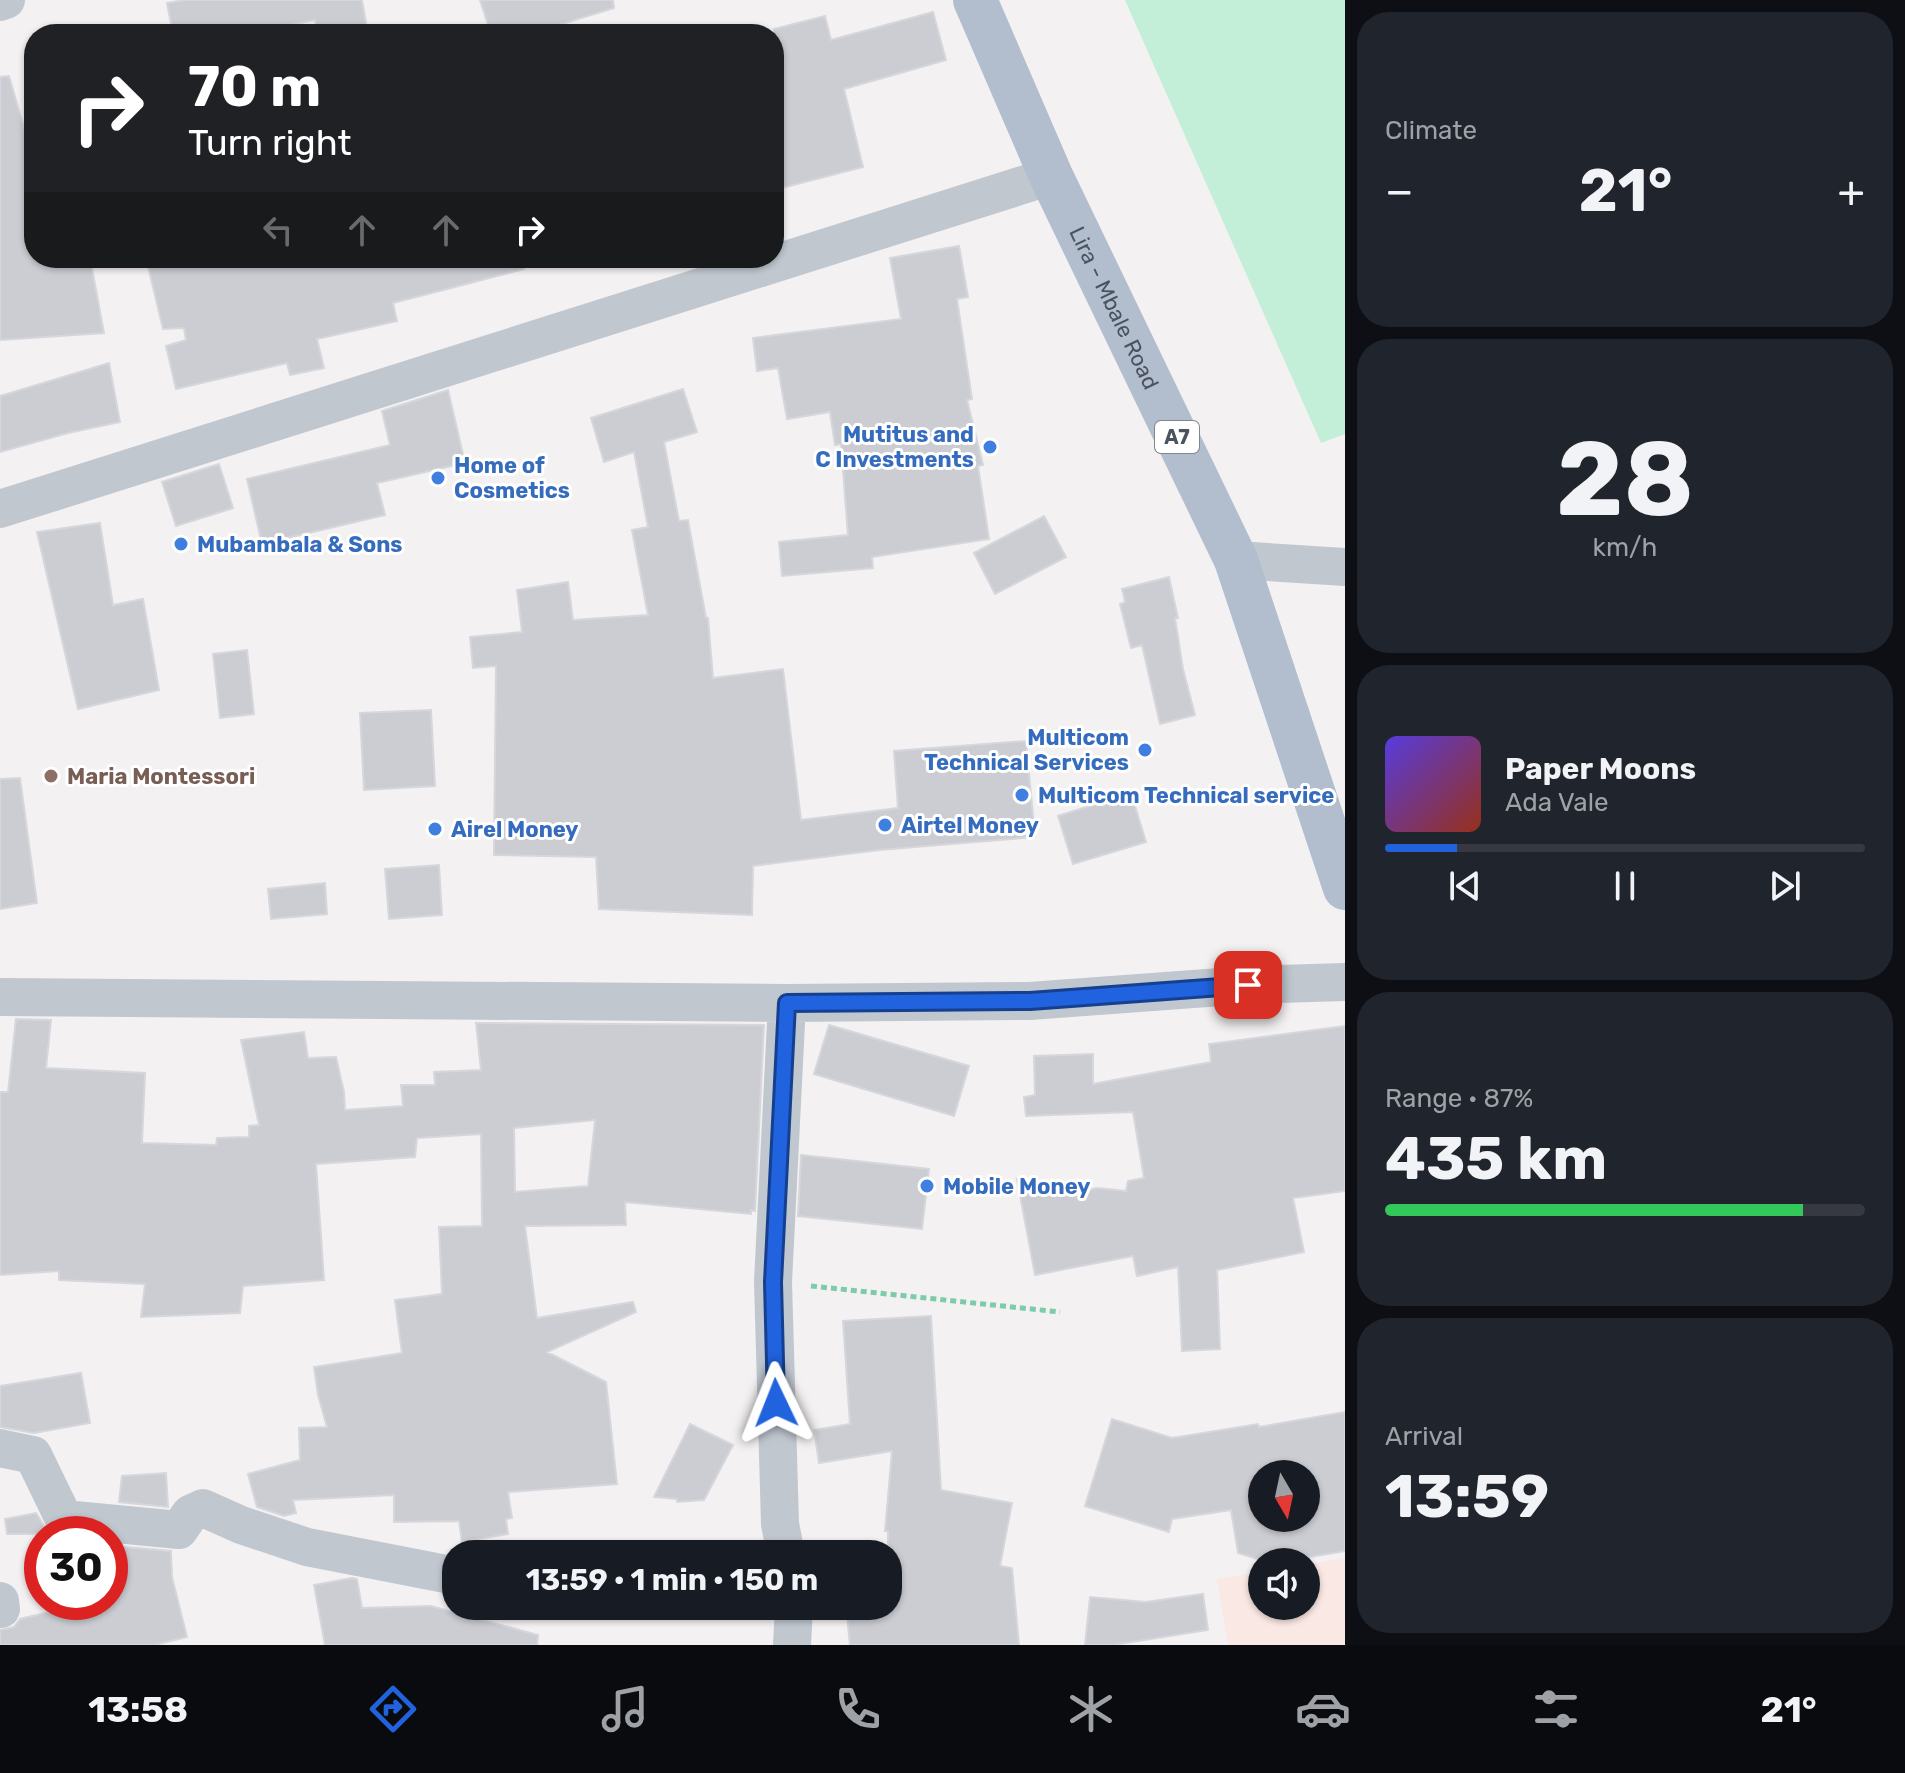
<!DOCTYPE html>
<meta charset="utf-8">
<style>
body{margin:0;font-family:Rubik,sans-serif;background:#20242c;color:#f1f3f6;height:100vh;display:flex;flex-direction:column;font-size:30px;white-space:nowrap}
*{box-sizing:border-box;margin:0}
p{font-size:26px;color:#9ea1a6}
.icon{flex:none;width:44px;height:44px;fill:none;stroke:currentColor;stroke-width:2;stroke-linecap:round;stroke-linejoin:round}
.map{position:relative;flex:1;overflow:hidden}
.side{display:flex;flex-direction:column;gap:12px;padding:12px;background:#0d0f14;width:560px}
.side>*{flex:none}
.guide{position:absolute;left:24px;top:24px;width:760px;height:244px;border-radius:32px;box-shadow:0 2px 6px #0004;background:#202124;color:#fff;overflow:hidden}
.needle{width:52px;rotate:171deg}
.controls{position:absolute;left:1248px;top:1460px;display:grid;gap:16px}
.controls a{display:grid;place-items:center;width:72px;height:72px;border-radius:50%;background:#171b24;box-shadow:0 2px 6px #0004;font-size:40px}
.speed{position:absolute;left:24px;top:1516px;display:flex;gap:16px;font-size:40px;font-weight:700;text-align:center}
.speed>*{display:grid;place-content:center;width:104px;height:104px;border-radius:50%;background:#171b24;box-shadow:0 2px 6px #0004;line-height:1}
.speed .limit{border:12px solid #d22;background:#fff;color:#111}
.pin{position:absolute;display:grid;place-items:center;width:68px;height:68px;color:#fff;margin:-34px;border-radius:16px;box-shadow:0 4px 12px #0006}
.me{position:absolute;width:88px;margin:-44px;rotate:358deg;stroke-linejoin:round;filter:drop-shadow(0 0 6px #0008)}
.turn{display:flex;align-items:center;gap:28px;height:168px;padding:0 32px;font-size:36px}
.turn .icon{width:104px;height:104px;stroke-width:2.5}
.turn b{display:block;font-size:56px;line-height:68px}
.lanes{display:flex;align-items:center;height:76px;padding:0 32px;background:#0003;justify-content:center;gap:40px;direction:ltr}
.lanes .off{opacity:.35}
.big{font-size:60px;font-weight:700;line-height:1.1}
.side .card{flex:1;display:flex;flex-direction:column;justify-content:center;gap:12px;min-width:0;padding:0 28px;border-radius:32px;background:#20242c}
.side .dial{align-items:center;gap:0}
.dial b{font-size:104px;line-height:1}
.song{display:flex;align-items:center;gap:24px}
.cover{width:96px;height:96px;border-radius:12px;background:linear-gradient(135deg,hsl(250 70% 55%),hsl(10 70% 35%))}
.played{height:8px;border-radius:4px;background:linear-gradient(90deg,#2162de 15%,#363941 15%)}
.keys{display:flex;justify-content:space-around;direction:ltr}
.heat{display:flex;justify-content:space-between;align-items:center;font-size:44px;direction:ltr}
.charge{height:12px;border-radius:6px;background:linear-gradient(90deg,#34c759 87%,#363941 0)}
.trip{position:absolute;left:442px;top:1540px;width:460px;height:80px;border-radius:32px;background:#171b24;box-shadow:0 2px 6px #0004;font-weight:700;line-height:80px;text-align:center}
.tabs{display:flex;height:128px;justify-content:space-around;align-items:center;background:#090b0e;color:#9ea1a6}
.tabs .icon{width:56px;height:56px}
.tabs .selected{color:#2162de}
.tabs b{font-size:36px;color:#f1f3f6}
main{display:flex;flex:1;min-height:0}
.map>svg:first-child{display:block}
</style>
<main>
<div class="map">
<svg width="1345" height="1645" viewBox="0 0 1345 1645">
<rect width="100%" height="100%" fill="#f3f1f1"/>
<path fill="#fae8e4" d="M1345,1558V1645H1228L1217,1579L1262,1572V1606H1306V1565Z"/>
<path fill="#c3eed7" d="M1125,0H1345V434L1321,443Z"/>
<path fill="#cbcdd3" stroke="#d6d7dc" stroke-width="2" fill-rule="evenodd" d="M185,0H362L368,34H317L315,20L241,34H173L167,3Z
M480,0H613L614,8L529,34H491Z
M933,12L946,60L844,89L863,167L774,190V29L825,16L831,40Z
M9,76L34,162V258H90L104,333L0,340V77Z
M959,246L968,297L957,299L972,399L967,400L983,465L978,466L989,539L872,557L873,568L782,576L779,542L848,535L841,444L835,445L830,412L787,419L778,368L757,371L753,338L901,319L890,258Z
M146,258H522L524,269L393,303L397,321L317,339L324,368L290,375L287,363L176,389L166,346L186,340L184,328L163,329Z
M109,363L120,422L68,433L0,452V396Z
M683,389L697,432L664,442L679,521L688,520L706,618H708L713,678L783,669L801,820L898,808L894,751L1026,741L1035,837L879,850L753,866L752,915L599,909L596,857L494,855L496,666L473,668L470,637L522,632L517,590L568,582L573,620L648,615L632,530L648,527L634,452L604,462L591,418Z
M448,390L465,463L377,483L385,515L262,544L247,479L390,445L382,411Z
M219,464L233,508L176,526L162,482Z
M1044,516L1066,557L995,594L974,553Z
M100,523L113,605L143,599L159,690L78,709L37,532Z
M1169,577L1178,618H1175L1183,669L1195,715L1160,724L1142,645L1131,648L1120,604L1125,602L1122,589Z
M247,650L254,714L220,718L213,654Z
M431,710L435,786L364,790L360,713Z
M20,778L37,903L0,909V779Z
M1131,793L1146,842L1073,864L1058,816Z
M439,865L442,915L389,919L385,869Z
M325,883L327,914L271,919L268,889Z
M16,1019L51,1020L46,1068L145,1073L142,1143L216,1145L217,1138L249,1137V1126L259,1125L241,1040L304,1032L308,1058L336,1057L344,1092L345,1110L403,1106L401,1085H435L434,1072L481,1070L476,1023L764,1025L755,1211L751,1210V1214L625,1202L626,1225L525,1226L537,1318L633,1302L636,1312L547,1352L606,1382L617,1484L508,1492L512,1518L506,1519L508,1534L462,1542L459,1521L394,1522V1495L293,1500L296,1513L284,1516L257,1507L248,1474L300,1460L299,1428L327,1427L318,1395L314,1367L402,1353L395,1300L442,1294L439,1227L482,1226L481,1134L417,1138L415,1157L316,1164L324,1280L243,1286L240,1313L141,1317L145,1284L59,1280V1271L0,1275V1092H8ZM595,1120L588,1186L515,1192L514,1128Z
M829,1025L969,1066L954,1116L814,1074Z
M1345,1026V1191L1293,1198L1304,1252L1217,1270L1220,1349L1182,1351L1178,1267L1137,1276L1133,1256L1035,1275L1017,1179L1072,1185L1073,1193L1097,1188L1126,1191L1128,1181L1144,1178L1133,1112L1026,1116L1024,1097L1035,1095L1034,1056L1093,1054V1084L1211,1062L1209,1044Z
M801,1155L929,1169L922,1229L798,1216Z
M931,1316L941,1490L1012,1503L1000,1566L1012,1568L1019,1645H850L846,1606H888V1531H885L892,1451L819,1463L814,1430L850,1424L843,1321Z
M81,1373L90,1423L34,1433L0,1427V1386Z
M1345,1412V1551L1280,1562H1267L1238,1553L1231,1510L1172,1519L1169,1532L1085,1506L1112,1419L1172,1438L1258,1424L1259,1427ZM1262,1474H1306V1518H1262Z
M690,1424L733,1445L704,1500L677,1502V1499L654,1497Z
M166,1473L168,1507L119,1502L122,1476Z
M36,1513L49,1534H7L5,1519Z
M114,1546L171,1551L172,1577L187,1637L154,1645H0V1630L14,1627L20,1619L91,1602H110V1559H112Z
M352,1578L357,1579L362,1608L431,1606L538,1635L537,1645H325L314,1585Z
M1203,1594L1208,1630L1113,1645H1085L1090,1597L1146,1602Z"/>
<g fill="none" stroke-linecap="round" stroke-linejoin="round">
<path stroke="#7ccbab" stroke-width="5" stroke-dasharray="6 4" stroke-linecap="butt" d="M811,1286L1060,1312"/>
<path stroke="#c0c7cf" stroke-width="38" d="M0,2L6,0
M0,509L1051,176
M1236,560L1345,567
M0,997L787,1003L1030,1001L1248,985L1345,982
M0,1448L33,1455L64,1519L179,1530L190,1514L203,1508L241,1525L307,1547L456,1576
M786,1554L780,1524L773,1282L787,1003
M0,1601L1,1609
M792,1645L794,1606"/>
<path stroke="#b2bece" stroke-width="44" id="s1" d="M975,0L1051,176L1236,560L1345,888"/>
</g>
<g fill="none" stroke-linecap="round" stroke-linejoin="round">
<g stroke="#154090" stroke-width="20">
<path id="route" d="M776,1403L773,1282L787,1003L1030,1001L1248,985"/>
</g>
<use href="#route" stroke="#2162de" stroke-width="14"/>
</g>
<g fill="#3f7fe0" stroke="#fff" stroke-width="3">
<circle cx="990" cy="447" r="8"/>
<circle cx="438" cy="478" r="8"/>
<circle cx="181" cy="544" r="8"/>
<circle cx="1145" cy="750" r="8"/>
<circle cx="1022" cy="795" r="8"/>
<circle cx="885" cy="825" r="8"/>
<circle cx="435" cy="829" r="8"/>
<circle cx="927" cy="1186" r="8"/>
</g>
<circle fill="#8d6e63" stroke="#fff" stroke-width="3" cx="51" cy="776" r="8"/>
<g text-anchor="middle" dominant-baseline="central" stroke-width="6" stroke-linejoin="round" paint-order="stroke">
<rect fill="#fff" stroke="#80878e" stroke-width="2" x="1155" y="421" width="44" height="32" rx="6"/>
<g font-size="20" font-weight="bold" fill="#4a535e">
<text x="1177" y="437">A7</text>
</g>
<g font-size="22" fill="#4a535e" stroke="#fff">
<text stroke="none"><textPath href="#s1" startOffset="338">Lira - Mbale Road</textPath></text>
</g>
<g font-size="22" font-weight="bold" fill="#366cbe" stroke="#fff" text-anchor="start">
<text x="974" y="434" text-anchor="end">Mutitus and<tspan x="974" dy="25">C Investments</tspan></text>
<text x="454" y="465">Home of<tspan x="454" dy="25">Cosmetics</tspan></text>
<text x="197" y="544">Mubambala &amp; Sons</text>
<text x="1129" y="737" text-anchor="end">Multicom<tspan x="1129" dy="25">Technical Services</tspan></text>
<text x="1038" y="795">Multicom Technical service</text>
<text x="901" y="825">Airtel Money</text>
<text x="451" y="829">Airel Money</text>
<text x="943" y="1186">Mobile Money</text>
</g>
<g font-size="22" font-weight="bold" fill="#785e54" stroke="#fff" text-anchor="start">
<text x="67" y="776">Maria Montessori</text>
</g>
</g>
</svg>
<div class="controls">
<a><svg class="needle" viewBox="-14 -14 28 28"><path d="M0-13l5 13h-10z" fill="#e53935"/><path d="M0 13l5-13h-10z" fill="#9ea1a6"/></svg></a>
<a><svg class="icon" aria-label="sound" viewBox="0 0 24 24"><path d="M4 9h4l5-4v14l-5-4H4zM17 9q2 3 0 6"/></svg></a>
</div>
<div class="speed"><div class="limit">30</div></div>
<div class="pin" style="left:1248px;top:985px;background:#d93025"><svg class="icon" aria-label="arrive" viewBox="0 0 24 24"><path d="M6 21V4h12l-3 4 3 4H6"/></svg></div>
<svg class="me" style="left:776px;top:1403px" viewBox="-20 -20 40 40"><path d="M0-17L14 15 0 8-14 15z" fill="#2162de" stroke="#fff" stroke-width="4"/></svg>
<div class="trip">13:59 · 1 min · 150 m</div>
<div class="guide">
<div class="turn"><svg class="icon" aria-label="right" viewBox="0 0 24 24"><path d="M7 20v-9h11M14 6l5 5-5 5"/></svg><div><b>70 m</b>Turn right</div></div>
<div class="lanes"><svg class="icon off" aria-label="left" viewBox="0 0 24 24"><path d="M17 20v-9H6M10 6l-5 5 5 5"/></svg><svg class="icon off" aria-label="ahead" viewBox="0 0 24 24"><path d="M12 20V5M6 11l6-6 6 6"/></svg><svg class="icon off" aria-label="ahead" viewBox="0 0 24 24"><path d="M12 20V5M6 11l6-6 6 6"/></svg><svg class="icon" aria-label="right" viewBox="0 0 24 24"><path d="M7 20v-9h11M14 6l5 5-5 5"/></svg></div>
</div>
</div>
<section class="side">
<div class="card"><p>Climate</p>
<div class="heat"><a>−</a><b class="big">21°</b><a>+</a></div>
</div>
<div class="card dial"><b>28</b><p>km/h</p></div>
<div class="card">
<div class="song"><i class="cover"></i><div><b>Paper Moons</b><p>Ada Vale</p></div></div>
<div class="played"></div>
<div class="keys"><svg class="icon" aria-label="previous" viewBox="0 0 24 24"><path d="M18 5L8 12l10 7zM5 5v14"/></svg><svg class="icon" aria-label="pause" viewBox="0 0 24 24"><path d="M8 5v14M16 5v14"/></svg><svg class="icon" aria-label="next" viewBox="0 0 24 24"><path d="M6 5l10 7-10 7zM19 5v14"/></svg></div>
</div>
<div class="card"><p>Range · 87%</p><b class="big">435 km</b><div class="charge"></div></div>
<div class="card"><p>Arrival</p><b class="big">13:59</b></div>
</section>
</main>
<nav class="tabs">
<b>13:58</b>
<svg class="icon selected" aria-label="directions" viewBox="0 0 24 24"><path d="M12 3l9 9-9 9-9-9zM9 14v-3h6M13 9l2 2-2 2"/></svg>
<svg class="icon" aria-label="music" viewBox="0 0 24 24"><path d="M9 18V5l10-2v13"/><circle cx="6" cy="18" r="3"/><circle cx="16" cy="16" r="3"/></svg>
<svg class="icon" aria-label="phone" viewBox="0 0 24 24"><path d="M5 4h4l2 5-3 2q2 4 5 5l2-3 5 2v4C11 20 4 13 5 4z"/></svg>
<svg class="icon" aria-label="climate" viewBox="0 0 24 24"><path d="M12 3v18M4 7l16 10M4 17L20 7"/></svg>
<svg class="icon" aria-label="car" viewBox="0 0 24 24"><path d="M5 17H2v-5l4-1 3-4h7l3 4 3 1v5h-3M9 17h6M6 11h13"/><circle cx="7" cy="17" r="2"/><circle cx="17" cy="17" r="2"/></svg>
<svg class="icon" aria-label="filters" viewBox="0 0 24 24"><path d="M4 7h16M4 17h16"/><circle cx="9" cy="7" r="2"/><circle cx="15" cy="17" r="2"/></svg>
<b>21°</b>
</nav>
